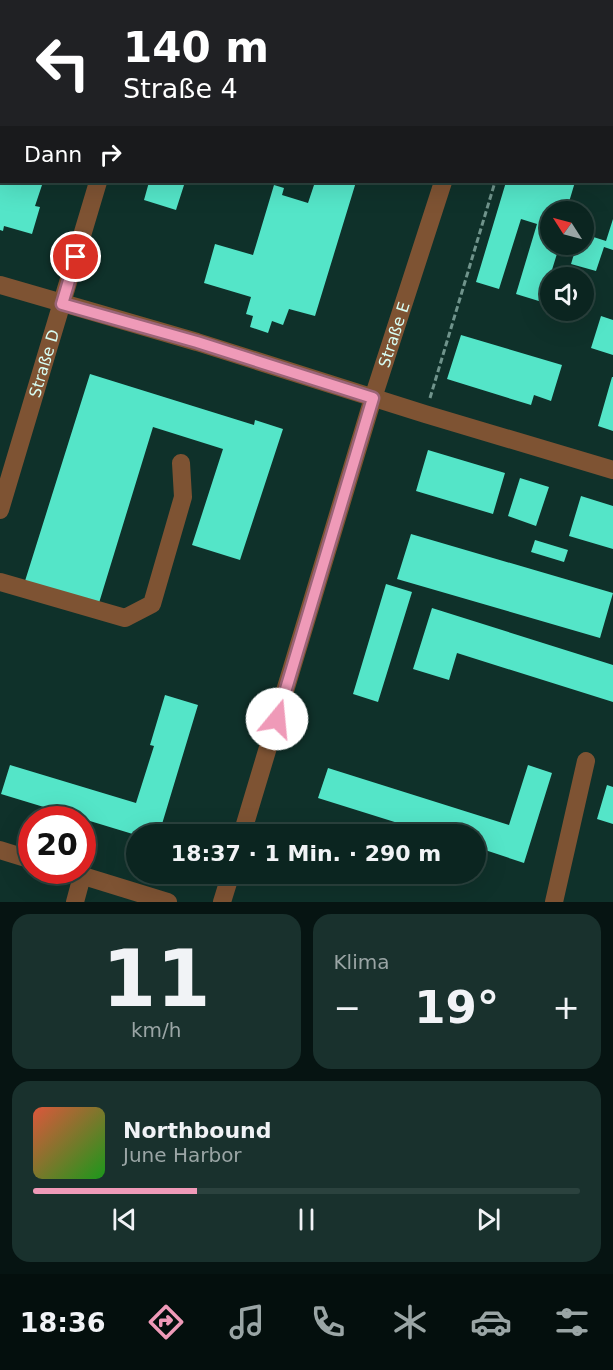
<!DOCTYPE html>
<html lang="de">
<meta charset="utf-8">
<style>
body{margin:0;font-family:"DejaVu Sans",sans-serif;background:#19312d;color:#f1f3f6;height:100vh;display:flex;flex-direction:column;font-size:22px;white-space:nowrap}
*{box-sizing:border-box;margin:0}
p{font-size:20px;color:#9aa5a5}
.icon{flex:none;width:33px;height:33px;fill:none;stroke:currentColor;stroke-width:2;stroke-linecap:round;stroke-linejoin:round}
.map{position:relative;height:902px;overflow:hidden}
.sheet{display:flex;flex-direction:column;gap:12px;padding:12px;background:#061412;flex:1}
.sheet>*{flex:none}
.hud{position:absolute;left:0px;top:0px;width:614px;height:183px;box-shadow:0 6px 24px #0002,0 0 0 2px #2b423e;background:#202124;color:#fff;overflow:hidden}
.needle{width:39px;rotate:306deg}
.fabs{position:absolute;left:540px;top:201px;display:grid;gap:12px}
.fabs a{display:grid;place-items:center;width:54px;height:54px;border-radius:50%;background:#0b2520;box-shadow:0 6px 24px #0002,0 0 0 2px #2b423e;font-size:30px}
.speed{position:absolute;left:18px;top:806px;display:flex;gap:12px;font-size:30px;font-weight:700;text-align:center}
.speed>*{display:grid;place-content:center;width:78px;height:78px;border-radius:50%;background:#0b2520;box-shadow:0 6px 24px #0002,0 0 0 2px #2b423e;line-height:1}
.speed .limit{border:9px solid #d22;background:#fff;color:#111}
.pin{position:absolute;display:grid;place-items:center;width:51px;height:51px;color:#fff;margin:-26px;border:3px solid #fff;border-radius:50%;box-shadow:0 2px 6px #0007}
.me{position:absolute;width:66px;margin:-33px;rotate:17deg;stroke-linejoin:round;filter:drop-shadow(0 0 4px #0008)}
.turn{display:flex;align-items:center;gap:21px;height:126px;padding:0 24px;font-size:27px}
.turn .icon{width:78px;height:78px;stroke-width:2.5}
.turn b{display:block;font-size:42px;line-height:51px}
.then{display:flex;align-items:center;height:57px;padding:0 24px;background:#0003;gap:12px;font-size:22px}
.big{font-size:45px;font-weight:700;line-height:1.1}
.sheet .tile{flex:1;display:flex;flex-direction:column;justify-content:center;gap:9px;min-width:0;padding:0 21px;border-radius:18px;background:#19312d}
.sheet .dial{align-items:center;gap:0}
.dial b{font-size:78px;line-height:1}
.song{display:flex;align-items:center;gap:18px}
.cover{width:72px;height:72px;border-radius:9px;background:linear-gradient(135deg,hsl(10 70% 55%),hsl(120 70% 35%))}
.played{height:6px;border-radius:3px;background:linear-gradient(90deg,#ef9ab8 30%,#2b423e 30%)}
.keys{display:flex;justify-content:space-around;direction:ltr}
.heat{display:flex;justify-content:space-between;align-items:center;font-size:33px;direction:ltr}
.sheet .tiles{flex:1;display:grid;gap:12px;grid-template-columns:1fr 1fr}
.tile:last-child{grid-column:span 2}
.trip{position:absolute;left:126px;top:824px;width:360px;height:60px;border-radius:30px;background:#0b2520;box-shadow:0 6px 24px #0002,0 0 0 2px #2b423e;font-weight:700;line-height:60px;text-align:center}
.tab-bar{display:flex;height:96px;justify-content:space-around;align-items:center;background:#040f0d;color:#9aa5a5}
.tab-bar .icon{width:42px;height:42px}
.tab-bar .on{color:#ef9ab8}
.tab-bar b{font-size:27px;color:#f1f3f6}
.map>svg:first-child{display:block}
</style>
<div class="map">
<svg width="613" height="902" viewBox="0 0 613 902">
<rect width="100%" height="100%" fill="#0f312a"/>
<path fill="#54e5c8" d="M0,182H43L35,206L40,207L32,234L4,226L3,231L0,230Z
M149,182H185L176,210L144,200Z
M315,182H356L315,316L289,309L283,325L272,321L268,333L250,327L253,316L246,314L251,297L204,283L215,244L253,255L274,185L284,188L282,195L308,203Z
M506,182H575L566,212H550V244H560L542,302L516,294L537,224L521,219L499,289L476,282Z
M613,219V250L604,247L596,271L571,264L577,244H584V234L606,241Z
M601,316L613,320V355L591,348Z
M461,335L562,365L551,401L534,395L531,405L447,379Z
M90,374L254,425L255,420L283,429L240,560L192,545L223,449L153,427L99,603L25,581Z
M612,377H613V431L598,426Z
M428,450L505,473L493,514L416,491Z
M520,478L549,487L536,526L508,516Z
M581,496L613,506V549L569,536Z
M411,534L613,593L600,638L397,579Z
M535,540L568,550L564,562L531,552Z
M386,584L412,592L378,702L353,694Z
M432,608L613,665V702L457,653L449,680L413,669Z
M165,695L198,705L159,834L136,835L1,794L10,765L136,803L154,746L150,745Z
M528,765L552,773L524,863L476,847V834H433L318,798L328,768L509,825Z
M607,785L613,787V824L597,819Z"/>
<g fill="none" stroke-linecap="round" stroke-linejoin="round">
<path stroke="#70948c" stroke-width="3" stroke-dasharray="6 3" stroke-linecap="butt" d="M461,0L463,2
M549,2V0
M430,398L495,182"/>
<g stroke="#7e5333" stroke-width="18">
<path d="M583,0L588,2"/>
<path d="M153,2V0"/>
<path d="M496,2V0"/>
<path d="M604,2L605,0"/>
<path d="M0,285L197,342L425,414L613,470"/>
<path id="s1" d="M0,510L98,182"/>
<path d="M0,582L125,618L152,604L183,497L181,463"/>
<path id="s2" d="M242,834L373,398L443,182"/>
<path d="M0,850L32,860"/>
<path d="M64,870L168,902"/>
<path d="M75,902L82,876"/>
<path d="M222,902L231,873"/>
<path d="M554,902L586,761"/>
</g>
</g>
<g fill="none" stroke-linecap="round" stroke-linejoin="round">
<g stroke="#9b6478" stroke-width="15">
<path id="route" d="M76,257L62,304L197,342L373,398L277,719"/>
</g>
<use href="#route" stroke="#ef9ab8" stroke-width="10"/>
</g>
<g text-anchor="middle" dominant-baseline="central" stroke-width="6" stroke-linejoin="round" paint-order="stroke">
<g font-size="16" fill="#d8fef4" stroke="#0f312a">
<text stroke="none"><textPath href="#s2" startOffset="522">Straße E</textPath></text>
<text stroke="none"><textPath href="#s1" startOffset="153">Straße D</textPath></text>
</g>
</g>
</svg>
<div class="fabs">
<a><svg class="needle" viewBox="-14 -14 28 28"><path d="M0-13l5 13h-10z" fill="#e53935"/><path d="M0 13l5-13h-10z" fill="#9aa5a5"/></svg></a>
<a><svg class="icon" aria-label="sound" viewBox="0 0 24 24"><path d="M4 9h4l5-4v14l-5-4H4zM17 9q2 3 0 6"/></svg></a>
</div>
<div class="speed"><div class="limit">20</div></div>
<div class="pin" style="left:76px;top:257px;background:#d93025"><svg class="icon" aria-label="arrive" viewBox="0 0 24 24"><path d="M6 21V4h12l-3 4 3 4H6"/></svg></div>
<svg class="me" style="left:277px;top:719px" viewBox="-20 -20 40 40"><circle r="19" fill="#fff"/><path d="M0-13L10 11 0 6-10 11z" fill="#ef9ab8"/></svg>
<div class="trip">18:37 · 1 Min. · 290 m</div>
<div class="hud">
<div class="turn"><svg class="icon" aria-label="left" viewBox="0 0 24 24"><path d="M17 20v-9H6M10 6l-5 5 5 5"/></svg><div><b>140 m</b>Straße 4</div></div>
<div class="then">Dann<svg class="icon" aria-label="right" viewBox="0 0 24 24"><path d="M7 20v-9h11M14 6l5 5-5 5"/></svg></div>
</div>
</div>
<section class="sheet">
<div class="tiles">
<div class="tile dial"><b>11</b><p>km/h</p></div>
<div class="tile"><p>Klima</p>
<div class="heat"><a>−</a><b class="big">19°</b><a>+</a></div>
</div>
<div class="tile">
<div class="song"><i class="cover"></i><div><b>Northbound</b><p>June Harbor</p></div></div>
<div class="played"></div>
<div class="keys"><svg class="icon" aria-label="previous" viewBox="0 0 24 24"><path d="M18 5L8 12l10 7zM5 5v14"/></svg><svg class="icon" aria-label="pause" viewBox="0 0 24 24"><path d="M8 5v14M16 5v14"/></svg><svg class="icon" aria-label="next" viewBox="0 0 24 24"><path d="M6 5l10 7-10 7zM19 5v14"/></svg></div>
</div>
</div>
</section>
<nav class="tab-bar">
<b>18:36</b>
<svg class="icon on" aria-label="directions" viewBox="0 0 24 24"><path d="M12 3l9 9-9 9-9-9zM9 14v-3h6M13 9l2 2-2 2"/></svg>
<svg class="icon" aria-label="music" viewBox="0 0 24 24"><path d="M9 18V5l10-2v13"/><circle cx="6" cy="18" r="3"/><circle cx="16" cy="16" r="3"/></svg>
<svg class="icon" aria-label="phone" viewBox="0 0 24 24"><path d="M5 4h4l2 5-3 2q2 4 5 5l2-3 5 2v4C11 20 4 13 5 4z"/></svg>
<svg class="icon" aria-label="climate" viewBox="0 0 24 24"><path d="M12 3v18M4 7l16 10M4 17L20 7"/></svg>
<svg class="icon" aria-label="car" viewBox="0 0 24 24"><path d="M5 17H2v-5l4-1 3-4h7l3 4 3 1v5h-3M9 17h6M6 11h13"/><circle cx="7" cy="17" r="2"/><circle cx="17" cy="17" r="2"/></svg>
<svg class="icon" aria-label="filters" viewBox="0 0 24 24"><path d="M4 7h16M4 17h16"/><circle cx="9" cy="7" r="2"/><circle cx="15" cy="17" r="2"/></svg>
</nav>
